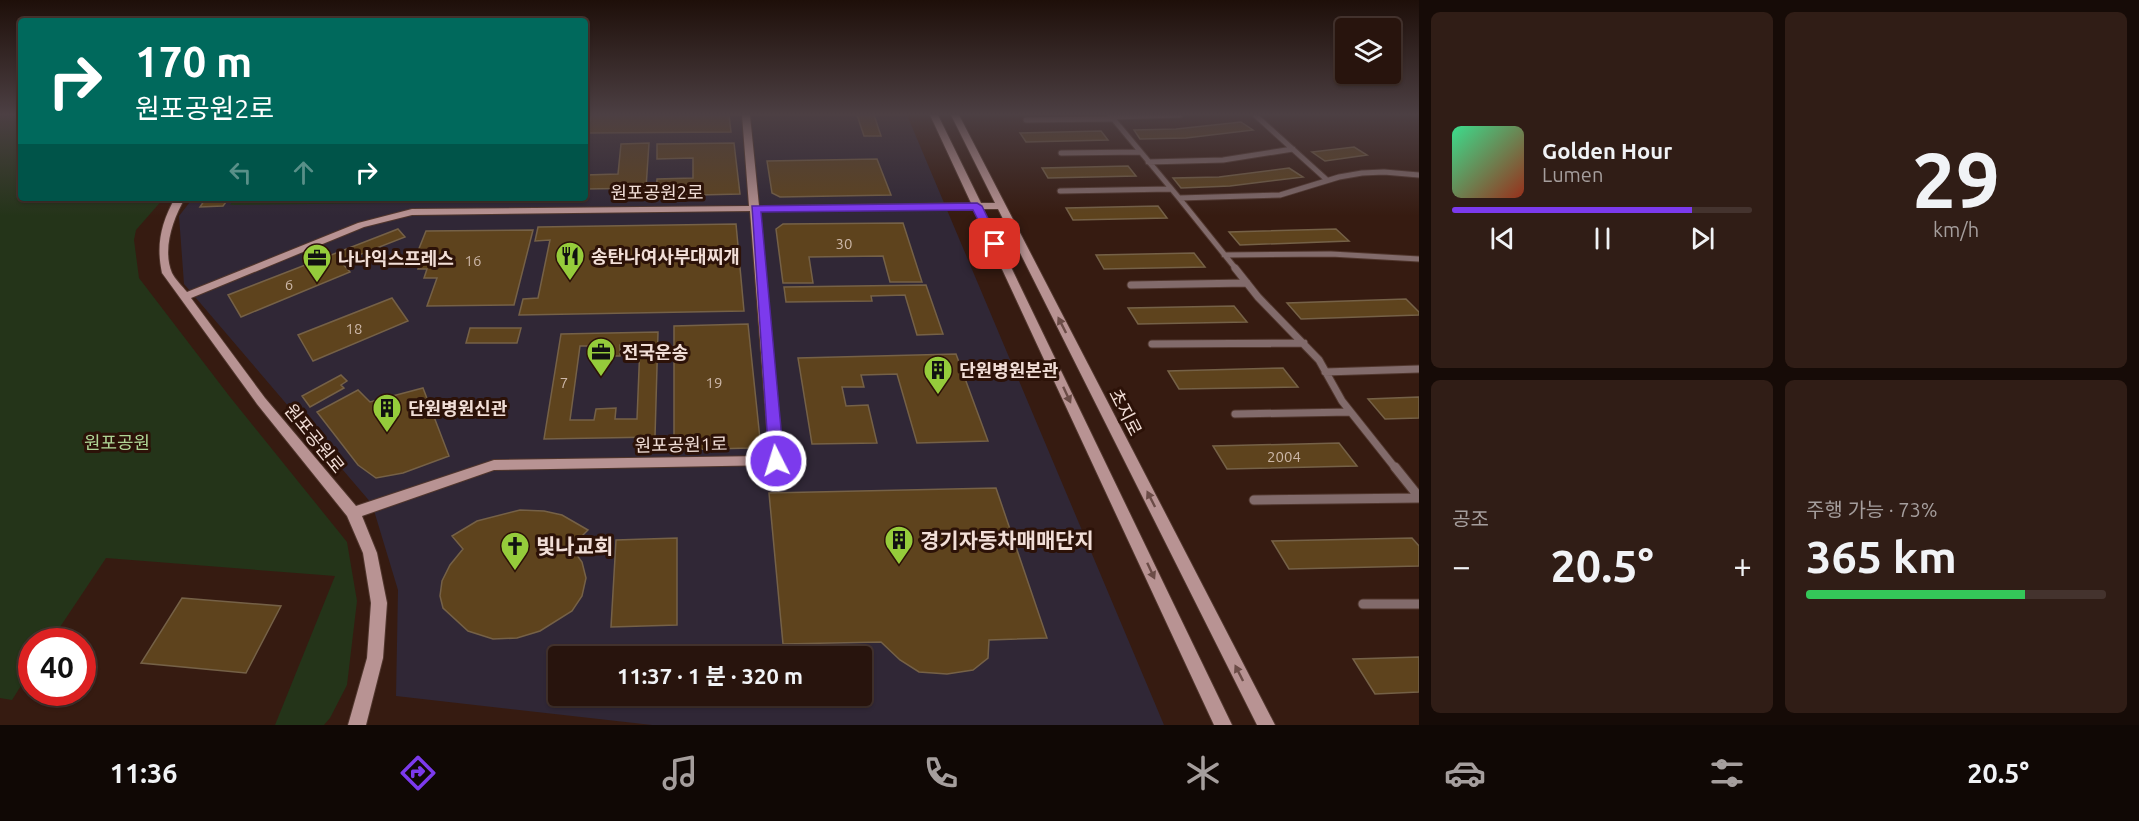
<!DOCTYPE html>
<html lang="ko">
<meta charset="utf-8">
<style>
body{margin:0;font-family:Ubuntu,"Noto Sans KR",sans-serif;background:#301d16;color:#f1f3f6;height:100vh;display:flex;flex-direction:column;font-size:22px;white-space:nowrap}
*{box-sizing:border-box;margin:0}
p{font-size:20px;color:#a59e9d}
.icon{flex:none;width:33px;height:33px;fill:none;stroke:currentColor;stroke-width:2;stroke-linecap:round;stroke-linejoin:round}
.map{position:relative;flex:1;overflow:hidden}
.side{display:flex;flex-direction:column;gap:12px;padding:12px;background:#160b07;width:720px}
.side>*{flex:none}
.hud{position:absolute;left:18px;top:18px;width:570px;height:183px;border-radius:6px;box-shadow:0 2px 4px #0004,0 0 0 2px #44332e;background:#00695c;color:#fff;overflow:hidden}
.fabs{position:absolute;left:1335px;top:18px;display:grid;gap:12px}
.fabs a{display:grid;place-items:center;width:66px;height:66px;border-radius:6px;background:#28140d;box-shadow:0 2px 4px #0004,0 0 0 2px #44332e;font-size:30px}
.speed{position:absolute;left:18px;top:628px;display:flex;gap:12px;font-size:30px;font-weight:700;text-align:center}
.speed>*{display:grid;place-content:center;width:78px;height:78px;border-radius:50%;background:#28140d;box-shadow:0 2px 4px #0004,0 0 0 2px #44332e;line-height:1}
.speed .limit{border:9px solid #d22;background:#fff;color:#111}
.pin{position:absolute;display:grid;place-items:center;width:51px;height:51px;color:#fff;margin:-26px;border-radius:12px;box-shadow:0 3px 9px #0006}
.me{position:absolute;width:66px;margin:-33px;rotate:355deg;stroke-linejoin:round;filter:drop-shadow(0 0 4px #0008)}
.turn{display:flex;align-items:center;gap:21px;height:126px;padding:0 18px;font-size:27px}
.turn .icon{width:78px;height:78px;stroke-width:2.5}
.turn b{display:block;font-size:42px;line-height:51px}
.lanes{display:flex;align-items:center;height:57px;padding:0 18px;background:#0003;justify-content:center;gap:30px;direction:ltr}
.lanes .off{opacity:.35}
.big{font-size:45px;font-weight:700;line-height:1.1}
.side .card{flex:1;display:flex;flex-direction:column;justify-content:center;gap:9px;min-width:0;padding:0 21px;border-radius:9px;background:#301d16}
.side .dial{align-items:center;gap:0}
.dial b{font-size:78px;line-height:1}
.song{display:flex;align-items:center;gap:18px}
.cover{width:72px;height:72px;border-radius:9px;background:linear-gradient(135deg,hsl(150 70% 55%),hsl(10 70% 35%))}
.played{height:6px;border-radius:3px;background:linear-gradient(90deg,#7c3aed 80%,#44332e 80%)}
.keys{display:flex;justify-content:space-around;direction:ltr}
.heat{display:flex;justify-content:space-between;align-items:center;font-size:33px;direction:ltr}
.charge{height:9px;border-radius:4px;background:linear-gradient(90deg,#34c759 73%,#44332e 0)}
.side .tiles{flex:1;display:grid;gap:12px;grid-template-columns:repeat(2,1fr)}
.trip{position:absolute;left:548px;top:646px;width:324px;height:60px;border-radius:6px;background:#28140d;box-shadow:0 2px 4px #0004,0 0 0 2px #44332e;font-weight:700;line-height:60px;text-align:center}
.tabs{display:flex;height:96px;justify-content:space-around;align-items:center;background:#100805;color:#a59e9d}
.tabs .icon{width:42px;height:42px}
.tabs .active{color:#7c3aed}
.tabs b{font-size:27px;color:#f1f3f6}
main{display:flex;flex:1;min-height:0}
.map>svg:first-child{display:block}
</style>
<main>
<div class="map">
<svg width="1419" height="725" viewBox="0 0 1419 725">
<rect width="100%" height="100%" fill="#361b11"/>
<path fill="#302736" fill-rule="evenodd" d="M585,115H907L1164,725H652L396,696L398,590L372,504L184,284L179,216L193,198H585ZM558,657H861V696H558Z"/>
<path fill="#243419" d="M0,115H21V198H164L136,230L134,240L139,278L230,397L347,542L357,601L347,685L330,718L324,725H275L335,576L106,558L50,642H32L31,670L12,700L0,698Z
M235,198H455L454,202L230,205Z"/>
<path fill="#5e431d" stroke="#756147" stroke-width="1.5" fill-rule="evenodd" d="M591,115H729L731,132L587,133Z
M857,115H874L881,136H864Z
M1241,122L1253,130L1186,138L1140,139L1134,130L1176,129Z
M1101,131L1108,140L1026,142L1020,133Z
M649,143L646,188L585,189V175L618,174L621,144Z
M734,143L740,194L656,196L657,179L693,178V158L657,159V144Z
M1354,147L1367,155L1325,161L1312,152Z
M877,159L891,195L780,197L772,193L767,161Z
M1128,166L1136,176L1048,178L1042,168Z
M1289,168L1303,177L1230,186L1181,188L1173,178L1219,177Z
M206,198H229L223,206L200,207Z
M1158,206L1167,218L1073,220L1066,208Z
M903,223L922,282H890L883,256L809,257L813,283H783L776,229L783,224Z
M736,224L744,311L519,315L523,299L538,298L550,240L535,241L538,227Z
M398,229L405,237L341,262L350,272L241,317L228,295Z
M1336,229L1349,241L1240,245L1229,232Z
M533,230L514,305L427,306L437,278H424L427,269H418L425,251H418L426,231Z
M1194,253L1205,267L1104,269L1096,255Z
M926,285L943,334L917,335L905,295L871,296L872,301L786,302L784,287Z
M392,298L408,321L313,361L298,335Z
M1406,299L1419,312V315L1301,319L1287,303Z
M1234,306L1247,322L1138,324L1128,308Z
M748,324L760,439L751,448L674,450V326Z
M470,328H521L517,343H466Z
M658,332L655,437L544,439L561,334ZM620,345H640L637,419H615L616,408L596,409L594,420H570L580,346H602L601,356H620Z
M956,354L988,441L917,443L897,374L861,375L864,387H842L846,406L868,405L877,443L812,444L798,358Z
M1283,368L1298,387L1179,389L1168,371Z
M341,375L347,381L341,385L344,388L310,407L302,396Z
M423,388L449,456L403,473L376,478L358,465L317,412L358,390L370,402Z
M1419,397V418L1385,419L1368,399Z
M1339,443L1357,466L1227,469L1213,446Z
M996,488L1047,638L989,640L988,658L973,670L947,674L919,672L900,660L881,642L783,644L769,493Z
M520,510L544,511L562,515L588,530L571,547L582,562L586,578L582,596L572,611L540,631L517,638L493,639L468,631L443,608L440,596L442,581L450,565L463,549L452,536L477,521Z
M677,538V625L611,627L616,540Z
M1412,538L1419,546V566L1289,569L1272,541Z
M182,598L281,606L246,673L141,663Z
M1419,657V692L1375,694L1353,659Z"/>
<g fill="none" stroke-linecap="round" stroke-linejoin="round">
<g stroke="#50362d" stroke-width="7">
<path id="lane-far2" d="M1110,115L1179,198
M1255,115L1327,180
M1111,117L1180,115
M1026,120L1112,119
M1061,153L1140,152
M1148,162L1223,160L1293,149
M1060,191L1171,189
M1224,255L1331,254L1419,259
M1236,269L1179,198L1280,195L1339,177L1362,173L1384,172L1419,175"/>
</g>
<g stroke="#50362d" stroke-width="9">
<path id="lane-far1" d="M1235,268L1258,297L1319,360L1342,401L1396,469
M1131,285L1247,283
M1152,344L1304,343
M1325,372L1419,369
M1235,414L1350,412"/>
</g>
<g stroke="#50362d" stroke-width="11">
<path id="lane" d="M1395,467L1419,497
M1254,500L1419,498
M1363,604H1419"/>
</g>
<g stroke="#50362d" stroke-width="2">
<path id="secondary" d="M742,115H750L759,206L971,203L930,115H938L981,203H995L951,115H959L1275,725H1257L998,209H983L1232,725H1214L974,209L759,211L783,461L781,465L494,470L362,516L377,553L387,603L383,658L366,725H348L367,658L371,603L363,553L347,516L257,404L162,273C156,245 161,223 175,198H185C173,219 162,249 172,273C175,279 182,286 187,292L358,223L412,209L749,206ZM750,211L769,456L494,460L356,506L265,398L191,298L364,227L412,215Z"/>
</g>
<use href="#lane-far2" stroke="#826b6b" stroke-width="5"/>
<use href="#lane-far1" stroke="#826b6b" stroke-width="7"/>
<use href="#lane" stroke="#826b6b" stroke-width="9"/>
<use href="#secondary" fill="#b89393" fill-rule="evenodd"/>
</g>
<defs><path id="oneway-solid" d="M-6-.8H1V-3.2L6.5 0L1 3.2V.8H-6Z" transform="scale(1.5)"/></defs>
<g fill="#6b4c47">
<use href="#oneway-solid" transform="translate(1062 325) rotate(-117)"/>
<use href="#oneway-solid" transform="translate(1067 395) rotate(65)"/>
<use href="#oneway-solid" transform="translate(1151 499) rotate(-117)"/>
<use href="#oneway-solid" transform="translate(1151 571) rotate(65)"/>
<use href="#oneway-solid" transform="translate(1239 673) rotate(-117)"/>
</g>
<linearGradient id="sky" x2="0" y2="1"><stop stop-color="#1e0f09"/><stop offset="0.53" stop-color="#4c3f43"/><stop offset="1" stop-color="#4c3f43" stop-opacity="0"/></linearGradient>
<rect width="1419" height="216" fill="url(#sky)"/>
<path fill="#7c3aed" stroke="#51269a" stroke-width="1.5" d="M977,203L982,206L1000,244L999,246H991L973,210L761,212L784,461L782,465H771L769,461L752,206Z"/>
<defs>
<g id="restaurant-pin" transform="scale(1.5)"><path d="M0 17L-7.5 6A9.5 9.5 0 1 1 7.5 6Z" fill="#95cc3b" stroke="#2c1208"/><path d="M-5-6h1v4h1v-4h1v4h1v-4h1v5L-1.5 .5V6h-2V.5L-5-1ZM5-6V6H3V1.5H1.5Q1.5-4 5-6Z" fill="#111"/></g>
<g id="office-pin" transform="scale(1.5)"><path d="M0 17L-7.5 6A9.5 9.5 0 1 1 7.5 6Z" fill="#95cc3b" stroke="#2c1208"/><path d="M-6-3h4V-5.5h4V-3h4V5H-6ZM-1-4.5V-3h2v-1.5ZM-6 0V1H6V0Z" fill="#111"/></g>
<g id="building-pin" transform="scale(1.5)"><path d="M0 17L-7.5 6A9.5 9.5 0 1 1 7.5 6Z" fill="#95cc3b" stroke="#2c1208"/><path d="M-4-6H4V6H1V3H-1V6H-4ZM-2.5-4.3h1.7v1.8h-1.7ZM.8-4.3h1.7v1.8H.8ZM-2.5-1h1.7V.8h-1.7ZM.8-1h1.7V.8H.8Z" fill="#111"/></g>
<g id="church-pin" transform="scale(1.5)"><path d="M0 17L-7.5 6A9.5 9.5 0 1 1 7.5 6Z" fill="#95cc3b" stroke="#2c1208"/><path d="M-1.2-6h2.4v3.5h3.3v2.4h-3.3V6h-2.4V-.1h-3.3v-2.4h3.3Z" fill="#111"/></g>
</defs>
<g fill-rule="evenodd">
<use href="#restaurant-pin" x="570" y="256"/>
<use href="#office-pin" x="317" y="258"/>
<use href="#office-pin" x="601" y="352"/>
<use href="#building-pin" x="938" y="370"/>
<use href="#building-pin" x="387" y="408"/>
<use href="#building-pin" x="899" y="540"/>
<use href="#church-pin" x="515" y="546"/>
</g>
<g text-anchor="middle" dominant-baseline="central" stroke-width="6" stroke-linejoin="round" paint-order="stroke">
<g font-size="15" fill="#ccb7a8">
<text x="844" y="243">30</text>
<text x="473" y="260">16</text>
<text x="289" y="284">6</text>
<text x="354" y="328">18</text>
<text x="564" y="382">7</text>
<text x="714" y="382">19</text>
<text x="1284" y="456">2004</text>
</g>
<g font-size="18" fill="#f1ded7" stroke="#2c1208">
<text x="657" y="192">원포공원2로</text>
<text transform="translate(1126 412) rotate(63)">초지로</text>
<text transform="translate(315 438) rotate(51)">원포공원로</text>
<text transform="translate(681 444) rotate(-1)">원포공원1로</text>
</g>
<g font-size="18" font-weight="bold" fill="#f1ded7" stroke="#2c1208" text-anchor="start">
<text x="591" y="256">송탄나여사부대찌개</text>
<text x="338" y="258">나나익스프레스</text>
<text x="622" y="352">전국운송</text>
<text x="959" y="370">단원병원본관</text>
<text x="408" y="408">단원병원신관</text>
</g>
<g font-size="18" fill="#afd596" stroke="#2c1208">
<text x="117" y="442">원포공원</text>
</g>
<g font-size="21" font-weight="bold" fill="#f1ded7" stroke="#2c1208" text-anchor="start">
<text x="920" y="540">경기자동차매매단지</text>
<text x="536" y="546">빛나교회</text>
</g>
</g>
</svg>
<div class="fabs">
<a><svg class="icon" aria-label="layers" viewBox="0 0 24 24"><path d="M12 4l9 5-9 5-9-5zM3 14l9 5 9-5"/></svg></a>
</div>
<div class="speed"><div class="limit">40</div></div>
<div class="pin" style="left:995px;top:244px;background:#d93025"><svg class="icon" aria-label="arrive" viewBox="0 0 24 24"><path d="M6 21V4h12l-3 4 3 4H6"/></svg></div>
<svg class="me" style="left:776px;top:461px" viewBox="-20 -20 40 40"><circle r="17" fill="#7c3aed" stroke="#fff" stroke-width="3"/><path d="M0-11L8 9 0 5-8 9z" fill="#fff"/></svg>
<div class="trip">11:37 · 1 분 · 320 m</div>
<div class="hud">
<div class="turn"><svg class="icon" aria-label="right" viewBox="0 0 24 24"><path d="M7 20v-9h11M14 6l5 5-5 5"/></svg><div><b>170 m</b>원포공원2로</div></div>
<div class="lanes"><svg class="icon off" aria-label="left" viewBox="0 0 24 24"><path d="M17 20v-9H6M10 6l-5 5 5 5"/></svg><svg class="icon off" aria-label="ahead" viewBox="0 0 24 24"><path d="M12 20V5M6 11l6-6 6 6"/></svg><svg class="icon" aria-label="right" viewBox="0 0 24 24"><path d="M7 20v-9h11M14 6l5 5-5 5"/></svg></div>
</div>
</div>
<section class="side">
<div class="tiles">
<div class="card">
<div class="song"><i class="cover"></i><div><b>Golden Hour</b><p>Lumen</p></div></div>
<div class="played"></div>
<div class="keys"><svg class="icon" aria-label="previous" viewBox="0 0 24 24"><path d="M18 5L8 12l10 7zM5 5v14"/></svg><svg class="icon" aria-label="pause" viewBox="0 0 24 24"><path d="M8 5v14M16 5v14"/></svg><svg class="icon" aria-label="next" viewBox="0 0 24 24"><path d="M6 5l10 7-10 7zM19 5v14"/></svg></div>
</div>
<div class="card dial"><b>29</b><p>km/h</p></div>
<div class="card"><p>공조</p>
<div class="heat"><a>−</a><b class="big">20.5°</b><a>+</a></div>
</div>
<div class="card"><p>주행 가능 · 73%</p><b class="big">365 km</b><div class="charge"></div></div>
</div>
</section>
</main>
<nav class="tabs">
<b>11:36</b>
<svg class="icon active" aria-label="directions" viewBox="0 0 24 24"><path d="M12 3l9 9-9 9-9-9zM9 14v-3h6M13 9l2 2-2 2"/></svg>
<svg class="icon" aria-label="music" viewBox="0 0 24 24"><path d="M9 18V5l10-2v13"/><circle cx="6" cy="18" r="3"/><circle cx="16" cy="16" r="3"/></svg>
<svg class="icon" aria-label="phone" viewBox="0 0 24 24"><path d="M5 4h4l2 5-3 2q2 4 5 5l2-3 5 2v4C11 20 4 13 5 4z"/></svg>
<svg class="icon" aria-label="climate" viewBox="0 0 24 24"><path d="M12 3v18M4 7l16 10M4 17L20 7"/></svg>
<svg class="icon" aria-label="car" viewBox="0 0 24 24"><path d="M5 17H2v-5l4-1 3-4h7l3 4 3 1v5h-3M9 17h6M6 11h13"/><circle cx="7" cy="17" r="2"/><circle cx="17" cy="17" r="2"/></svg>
<svg class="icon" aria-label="filters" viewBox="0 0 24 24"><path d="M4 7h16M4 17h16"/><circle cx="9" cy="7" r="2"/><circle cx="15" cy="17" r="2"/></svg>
<b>20.5°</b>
</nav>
